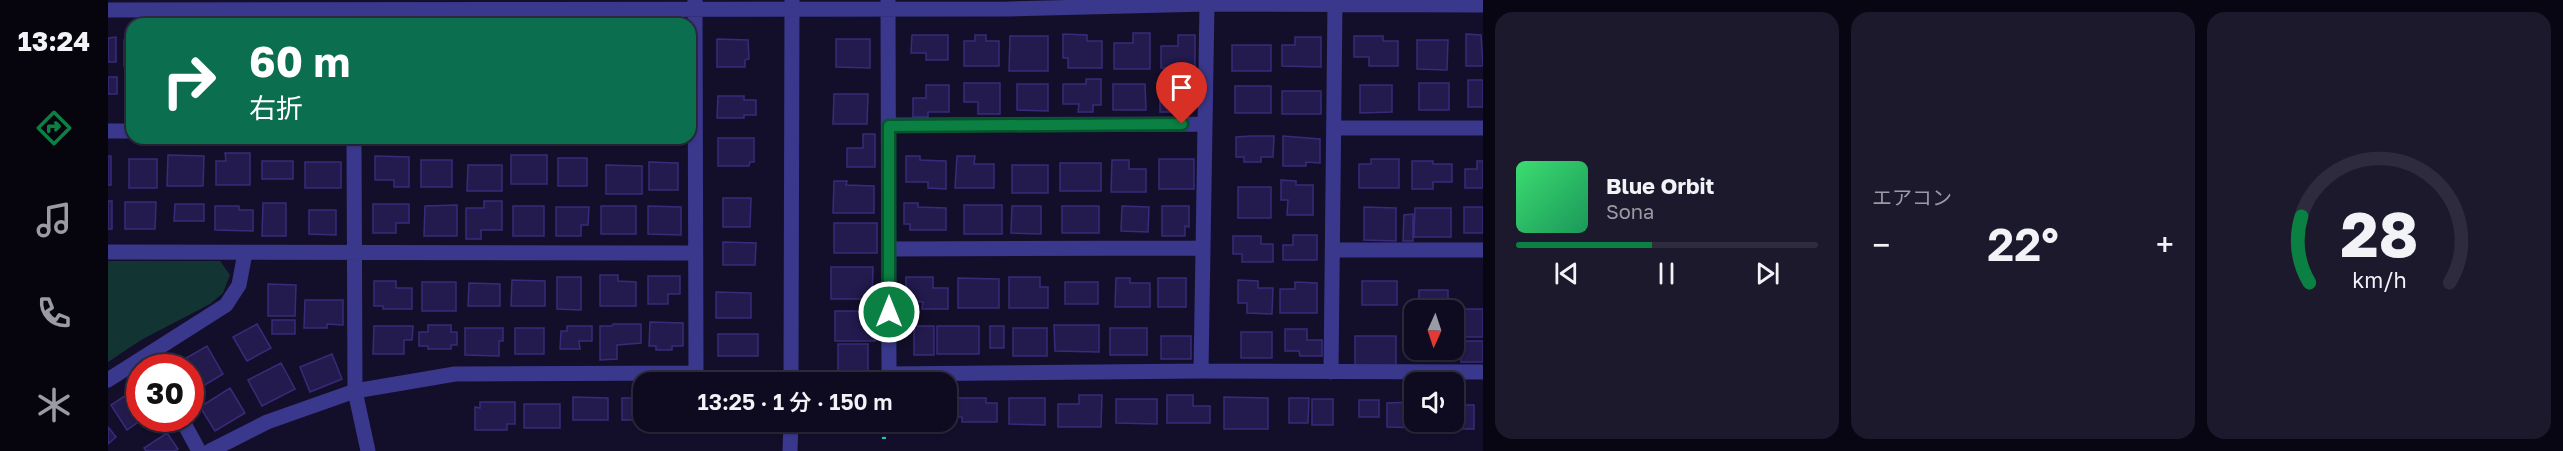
<!DOCTYPE html>
<html lang="ja">
<meta charset="utf-8">
<style>
body{margin:0;font-family:"Golos Text","Noto Sans JP",sans-serif;background:#1c192d;color:#f1f3f6;height:100vh;display:flex;flex-direction:column;font-size:22px;white-space:nowrap}
*{box-sizing:border-box;margin:0}
p{font-size:20px;color:#9b9ba5}
.icon{flex:none;width:33px;height:33px;fill:none;stroke:currentColor;stroke-width:2;stroke-linecap:round;stroke-linejoin:round}
.map{position:relative;flex:1;overflow:hidden}
.drawer{display:flex;flex-direction:column;gap:12px;padding:12px;background:#080612;width:1080px}
.drawer>*{flex:none}
.guide{position:absolute;left:18px;top:18px;width:570px;height:126px;border-radius:18px;box-shadow:0 2px 4px #0004,0 0 0 2px #2e2b3e;background:#0b6e4f;color:#fff;overflow:hidden}
.needle{width:39px;rotate:183deg}
.controls{position:absolute;left:1296px;top:300px;display:grid;gap:12px}
.controls a{display:grid;place-items:center;width:60px;height:60px;border-radius:12px;background:#0e0b20;box-shadow:0 2px 4px #0004,0 0 0 2px #2e2b3e;font-size:30px}
.speed{position:absolute;left:18px;top:354px;display:flex;gap:12px;font-size:30px;font-weight:700;text-align:center}
.speed>*{display:grid;place-content:center;width:78px;height:78px;border-radius:50%;background:#0e0b20;box-shadow:0 2px 4px #0004,0 0 0 2px #2e2b3e;line-height:1}
.speed .limit{border:9px solid #d22;background:#fff;color:#111}
.pin{position:absolute;display:grid;place-items:center;width:51px;height:51px;color:#fff;margin:-62px -26px;border-radius:50% 50% 50% 0;rotate:-45deg;box-shadow:0 0 6px #0007}
.pin .icon{rotate:45deg}
.me{position:absolute;width:66px;margin:-33px;rotate:0deg;stroke-linejoin:round;filter:drop-shadow(0 0 4px #0008)}
.turn{display:flex;align-items:center;gap:21px;height:126px;padding:0 24px;font-size:27px}
.turn .icon{width:78px;height:78px;stroke-width:2.5}
.turn b{display:block;font-size:42px;line-height:51px}
.big{font-size:45px;font-weight:600;line-height:1.1}
.drawer .tile{flex:1;display:flex;flex-direction:column;justify-content:center;gap:9px;min-width:0;padding:0 21px;border-radius:18px;background:#1c192d}
.drawer .dial{align-items:center;gap:0}
.dial svg{height:156px;overflow:visible;fill:none;stroke:#2e2b3e;stroke-width:7;stroke-linecap:round;text-anchor:middle}
.dial text{fill:#f1f3f6;stroke:none}
.song{display:flex;align-items:center;gap:18px}
.cover{width:72px;height:72px;border-radius:9px;background:linear-gradient(135deg,hsl(140 70% 55%),hsl(150 70% 35%))}
.played{height:6px;border-radius:3px;background:linear-gradient(90deg,#0b8043 45%,#2e2b3e 45%)}
.keys{display:flex;justify-content:space-around;direction:ltr}
.heat{display:flex;justify-content:space-between;align-items:center;font-size:33px;direction:ltr}
.drawer .tiles{flex:1;display:grid;gap:12px;grid-template-columns:repeat(3,1fr)}
.trip{position:absolute;left:525px;top:372px;width:324px;height:60px;border-radius:18px;background:#0e0b20;box-shadow:0 2px 4px #0004,0 0 0 2px #2e2b3e;font-weight:600;line-height:60px;text-align:center}
main{display:flex;flex:1;min-height:0}
.tab-bar{display:flex;flex-direction:column;width:108px;justify-content:space-around;align-items:center;background:#06040d;color:#9b9ba5}
.tab-bar .icon{width:42px;height:42px}
.tab-bar .selected{color:#0b8043}
.tab-bar b{font-size:27px;color:#f1f3f6}
.map>svg:first-child{display:block}
</style>
<main>
<nav class="tab-bar">
<b>13:24</b>
<svg class="icon selected" aria-label="directions" viewBox="0 0 24 24"><path d="M12 3l9 9-9 9-9-9zM9 14v-3h6M13 9l2 2-2 2"/></svg>
<svg class="icon" aria-label="music" viewBox="0 0 24 24"><path d="M9 18V5l10-2v13"/><circle cx="6" cy="18" r="3"/><circle cx="16" cy="16" r="3"/></svg>
<svg class="icon" aria-label="phone" viewBox="0 0 24 24"><path d="M5 4h4l2 5-3 2q2 4 5 5l2-3 5 2v4C11 20 4 13 5 4z"/></svg>
<svg class="icon" aria-label="climate" viewBox="0 0 24 24"><path d="M12 3v18M4 7l16 10M4 17L20 7"/></svg>
</nav>
<div class="map">
<svg width="1375" height="451" viewBox="0 0 1375 451">
<rect width="100%" height="100%" fill="#130f2b"/>
<path fill="#123533" d="M0,261H112L122,275L115,293L102,304L33,340L0,362Z"/>
<path fill="#231a4d" stroke="#392b7a" stroke-width="1.5" d="M1025,33H1042V69H1006V43H1025Z
M955,34L979,35V41H994V68H960V58H955Z
M1358,34L1373,35L1375,66H1358Z
M804,35H840V60H818V53H803Z
M867,35H878V41H891V66H856V41H867Z
M1070,35H1087V68H1053V46H1070Z
M902,36H940V71H901Z
M1246,36H1275V41H1290V66H1261V57H1246Z
M8,37V62H0V38Z
M1187,37H1213V67L1174,66V45H1187Z
M609,39L640,40L641,59L637,60V67H609Z
M728,39H762V68L728,67Z
M16,40H24V66H16Z
M1309,40H1340L1339,70L1309,69Z
M1124,45H1163V71H1124Z
M0,77H9V94H0Z
M978,79H993V105H985V112H970L971,104H955V84H978Z
M1360,80H1375V107H1360Z
M17,82H24V103H17Z
M856,83H892V114H870V102H856Z
M1311,83H1341V110H1311Z
M909,84H940V111L909,110Z
M1005,84H1037L1038,110H1005Z
M818,85H841V112H820V117H805V98H818Z
M1252,85H1284V112L1252,113Z
M1127,86H1163V113H1127Z
M1052,87H1081L1080,112H1052Z
M1174,91H1213V114H1174Z
M726,94H760L759,124H725Z
M610,96H636V100H648V115H636V118H609Z
M755,134H767V167H739V148H755Z
M1143,136H1166L1165,157H1153V162H1136V157H1128V137Z
M1175,136L1212,139V163L1198,162V166H1175Z
M610,138H646V162H642L641,166H610Z
M117,153H142V185H108V161H118Z
M60,155L96,156L95,186H59Z
M403,155H439V184H403Z
M0,156H3V185H0Z
M267,156L301,157V187H286V180H267Z
M798,156H812V160L838,161V189L820,188V182H798Z
M849,156H867L866,164H886V188H847Z
M450,158H479V186H450Z
M21,159H49V188H21Z
M1051,159H1086V189H1051Z
M1263,159H1291V188H1251V164H1263Z
M313,160H344V187H313Z
M1004,160H1021V169H1038V192H1003Z
M154,161H185V179H154Z
M1304,161H1325V164H1344V182H1325V189H1304Z
M1369,161H1375V188H1357V169H1369Z
M197,162H233V188H197Z
M541,162L570,163V190H541Z
M952,163H993V191H952Z
M360,165H394V191H359Z
M498,165L534,166V194H498Z
M904,165H940V193H904Z
M1173,180L1188,181V185H1205V215H1179L1180,200H1173Z
M726,181H739L738,185L766,186V213H725Z
M1130,187H1163V218H1130Z
M615,198H643L642,227H615Z
M0,201H4V229H0Z
M376,201H394V230H373V239H358V208H376Z
M17,202H48L47,229H17Z
M155,203H178V236H154Z
M796,203H810V207L838,208V230H802V224H796Z
M67,204H96V221H66Z
M265,204H301V223H288V233H265Z
M349,205V236H316L317,206Z
M856,205H894V234H856Z
M107,206H131V210H145V231L107,230Z
M405,206H436V236H405Z
M493,206H528V234H493Z
M540,206L573,207V235L540,234Z
M904,206H933V234L903,233Z
M954,206H991V233H954Z
M1014,206L1041,207L1040,232L1013,231Z
M1054,206H1081V227L1077,226V236H1054Z
M448,207H481L480,225H473V236H448Z
M1256,207L1288,208V241L1256,240Z
M1356,207H1375V233H1356Z
M1307,208H1343V237H1306Z
M201,210H228V235L201,234Z
M1305,214V241H1295L1296,215Z
M726,223H769V253H726Z
M1185,235H1209V260H1175V245H1185Z
M1125,236H1153V244H1165V262H1134V254H1125Z
M615,242L648,243L647,265H615Z
M723,267H765L764,299H723Z
M492,275H510V281L528,282V306H492Z
M540,276H572V294H560V304H540Z
M449,277H473V310L449,309Z
M798,277H825V288H840V309H814L815,302L798,301Z
M901,277H932V287H940V308H901Z
M850,278L891,279V308H850Z
M1008,278H1022V283H1042V307H1007Z
M1050,278H1078V307H1050Z
M404,280L437,281V306H403Z
M1130,280L1150,281V288H1165L1164,314L1139,313V303H1130Z
M266,281H288V288H304V309H275V306H266Z
M1254,281H1289V305H1254Z
M314,282H348V311H314Z
M957,282H990V304H957Z
M1187,282L1209,283V313H1172V289H1187Z
M361,283L392,284V306H360Z
M160,284L188,285L187,316H160Z
M1311,290H1340V310H1311Z
M608,292L643,293V318H608Z
M197,300H235V325L219,324V328H196Z
M1350,309H1375V337H1349Z
M727,311H767V341H727Z
M164,320H187V334H164Z
M542,322L575,323V346H564V350H548V346H541Z
M149,324L163,348L139,361L125,337Z
M505,324H533V343L509,345V359L492,360V326H504Z
M320,325H343V332H349V345H343V349H320V346H311V332H320Z
M946,325H991V352L947,351Z
M266,326H305L304,340H296V354H265Z
M459,326H484V341H471L472,349H452L453,331H459Z
M806,326H826V355H806Z
M829,326H871V354H829Z
M882,326H896V348H882Z
M357,328H395V341H391V356L357,355Z
M407,328H436V354H407Z
M905,328H939V356H905Z
M1002,328H1039V355H1002Z
M1177,329H1199V340H1214V356H1192L1191,351H1177Z
M1133,332H1164V358H1133Z
M610,334H650V356H610Z
M1053,336H1083V359H1053Z
M1247,336H1288V366H1247Z
M1353,341H1375V362H1353Z
M730,344H760V374H730Z
M99,346L115,374L82,394V368L63,367Z
M1307,350H1339V359L1307,358Z
M224,354L234,379L202,392L192,367Z
M173,363L187,389L154,406L140,380Z
M32,386V418H36L19,430L3,405Z
M122,388L137,413L107,431L92,407Z
M971,395H994L993,427H950V404H971Z
M1059,395H1085V406H1102V423H1059Z
M465,397L500,398V420H465Z
M1116,397L1160,398V429H1116Z
M514,398H535L536,422H547H529V420H514Z
M844,398H878V403H889V422H854V417H844Z
M901,398H937V425L901,424Z
M1181,398H1201L1200,423H1181Z
M1008,399H1049V424L1008,423Z
M1204,399H1225V425H1204Z
M1251,400H1271V417H1251Z
M372,402H407V424H399V430H367V407L372,408Z
M1306,402V422H1316V428L1279,427V403Z
M416,404H452V428H416Z
M1346,405H1366V429H1333V422H1346Z
M558,422H599V423H558Z
M609,422H650H632V428H614V422Z
M730,422H767V428H730Z
M795,422H835V426H795Z
M0,427L8,437L0,444Z
M59,433L70,449L67,451H38L36,448Z"/>
<g fill="none" stroke-linecap="round" stroke-linejoin="round">
<path stroke="#2ac2b5" stroke-width="4" stroke-dasharray="3 4.5" stroke-linecap="butt" d="M603,377L668,376
M775,422L776,439"/>
<path stroke="#3a388c" stroke-width="15" d="M780,0L781,374L1093,371L1375,372
M0,10L900,9L1099,4L1375,5
M781,125L1097,124
M1226,128H1375
M0,131H24
M246,138L247,391L260,451
M781,249L1095,248
M1226,250H1375
M0,252L587,253
M1093,371L1099,4
M1223,372L1227,4
M0,380L118,305L131,285L137,253
M73,418L91,451
M102,451L159,422L247,391L347,374L588,373L587,1"/>
<path stroke="#3a388c" stroke-width="15" d="M683,382L684,0
M682,451L683,422"/>
</g>
<g fill="none" stroke-linecap="round" stroke-linejoin="round">
<g stroke="#07532c" stroke-width="15">
<path id="route" d="M781,312V126L1074,124"/>
</g>
<use href="#route" stroke="#0b8043" stroke-width="10"/>
</g>
</svg>
<div class="controls">
<a><svg class="needle" viewBox="-14 -14 28 28"><path d="M0-13l5 13h-10z" fill="#e53935"/><path d="M0 13l5-13h-10z" fill="#9b9ba5"/></svg></a>
<a><svg class="icon" aria-label="sound" viewBox="0 0 24 24"><path d="M4 9h4l5-4v14l-5-4H4zM17 9q2 3 0 6"/></svg></a>
</div>
<div class="speed"><div class="limit">30</div></div>
<div class="pin" style="left:1074px;top:124px;background:#d93025"><svg class="icon" aria-label="arrive" viewBox="0 0 24 24"><path d="M6 21V4h12l-3 4 3 4H6"/></svg></div>
<svg class="me" style="left:781px;top:312px" viewBox="-20 -20 40 40"><circle r="17" fill="#0b8043" stroke="#fff" stroke-width="3"/><path d="M0-11L8 9 0 5-8 9z" fill="#fff"/></svg>
<div class="trip">13:25 · 1 分 · 150 m</div>
<div class="guide">
<div class="turn"><svg class="icon" aria-label="right" viewBox="0 0 24 24"><path d="M7 20v-9h11M14 6l5 5-5 5"/></svg><div><b>60 m</b>右折</div></div>
</div>
</div>
<section class="drawer">
<div class="tiles">
<div class="tile">
<div class="song"><i class="cover"></i><div><b>Blue Orbit</b><p>Sona</p></div></div>
<div class="played"></div>
<div class="keys"><svg class="icon" aria-label="previous" viewBox="0 0 24 24"><path d="M18 5L8 12l10 7zM5 5v14"/></svg><svg class="icon" aria-label="pause" viewBox="0 0 24 24"><path d="M8 5v14M16 5v14"/></svg><svg class="icon" aria-label="next" viewBox="0 0 24 24"><path d="M6 5l10 7-10 7zM19 5v14"/></svg></div>
</div>
<div class="tile"><p>エアコン</p>
<div class="heat"><a>−</a><b class="big">22°</b><a>+</a></div>
</div>
<div class="tile dial"><svg viewBox="0 0 100 80">
<path d="M14 69A42 42 0 1 1 86 69"/>
<path d="M14 69A42 42 0 0 1 10 35" stroke="#0b8043"/>
<text x="50" y="56" font-size="32" font-weight="700">28</text>
<text x="50" y="72" font-size="11">km/h</text>
</svg></div>
</div>
</section>
</main>
